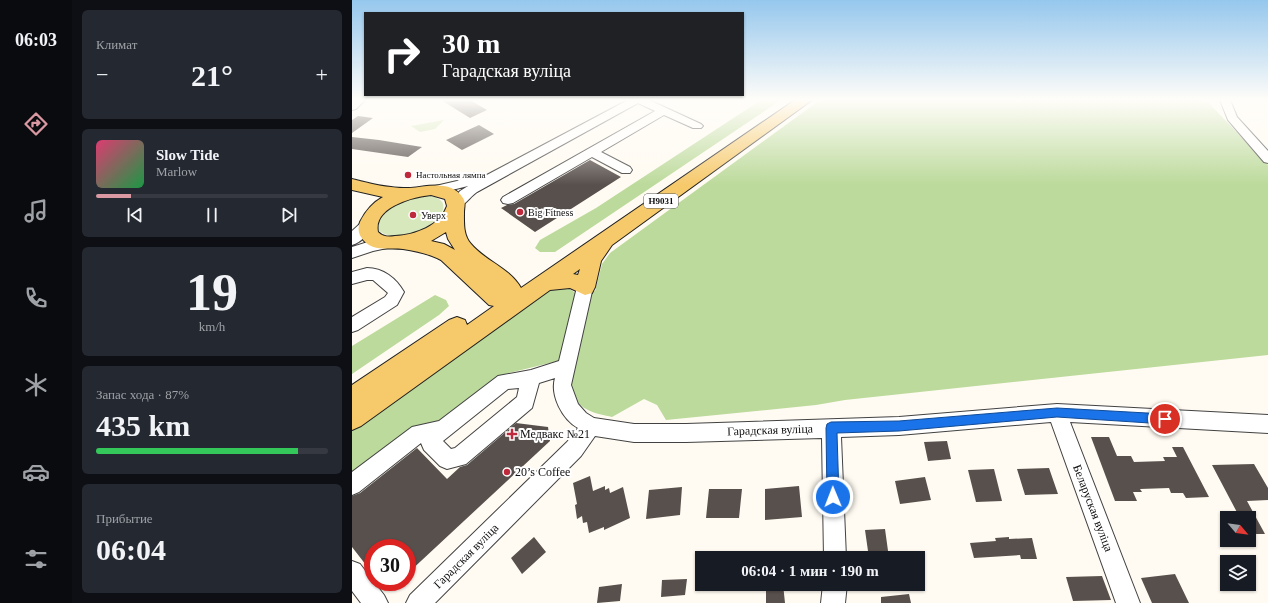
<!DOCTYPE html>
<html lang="ru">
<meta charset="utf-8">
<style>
body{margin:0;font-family:Georgia,serif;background:#242831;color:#f1f3f6;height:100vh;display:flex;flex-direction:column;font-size:15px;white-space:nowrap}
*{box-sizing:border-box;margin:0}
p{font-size:13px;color:#9ea1a6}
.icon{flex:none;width:22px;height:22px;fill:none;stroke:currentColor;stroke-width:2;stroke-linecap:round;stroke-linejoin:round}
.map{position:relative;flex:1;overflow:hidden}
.sheet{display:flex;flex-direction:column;gap:10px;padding:10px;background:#0d0f14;width:280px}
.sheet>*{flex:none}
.banner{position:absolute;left:12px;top:12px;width:380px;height:84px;border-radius:0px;box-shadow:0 1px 3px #0004;background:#202124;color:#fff;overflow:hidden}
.needle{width:26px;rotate:119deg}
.tools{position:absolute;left:868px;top:511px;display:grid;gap:8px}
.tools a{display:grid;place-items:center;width:36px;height:36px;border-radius:0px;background:#171b24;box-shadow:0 1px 3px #0004;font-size:20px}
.speed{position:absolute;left:12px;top:539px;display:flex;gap:8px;font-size:20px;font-weight:700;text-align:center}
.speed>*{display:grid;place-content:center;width:52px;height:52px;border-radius:50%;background:#171b24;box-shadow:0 1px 3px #0004;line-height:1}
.speed .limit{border:6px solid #d22;background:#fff;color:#111}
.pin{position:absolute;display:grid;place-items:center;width:34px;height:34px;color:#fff;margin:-17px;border:2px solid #fff;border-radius:50%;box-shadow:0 1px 4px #0007}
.me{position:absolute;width:44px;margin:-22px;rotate:359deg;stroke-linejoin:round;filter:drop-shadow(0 0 3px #0008)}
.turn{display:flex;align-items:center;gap:14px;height:84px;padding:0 12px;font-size:18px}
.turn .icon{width:52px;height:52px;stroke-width:2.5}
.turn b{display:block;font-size:28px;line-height:34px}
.big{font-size:30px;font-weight:600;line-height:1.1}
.sheet .widget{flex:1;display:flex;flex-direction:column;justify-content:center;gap:6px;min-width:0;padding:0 14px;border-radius:6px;background:#242831}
.sheet .dial{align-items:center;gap:0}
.dial b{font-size:52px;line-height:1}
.song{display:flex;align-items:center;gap:12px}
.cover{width:48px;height:48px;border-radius:6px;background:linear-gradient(135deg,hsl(340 70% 55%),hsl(140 70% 35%))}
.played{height:4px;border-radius:2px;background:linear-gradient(90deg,#da98a2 15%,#363941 15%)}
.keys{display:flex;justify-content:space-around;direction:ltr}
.heat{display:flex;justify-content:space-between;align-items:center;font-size:22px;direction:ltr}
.charge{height:6px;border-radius:3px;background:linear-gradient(90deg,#34c759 87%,#363941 0)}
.trip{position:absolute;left:343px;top:551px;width:230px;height:40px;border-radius:0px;background:#171b24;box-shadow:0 1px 3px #0004;font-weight:600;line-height:40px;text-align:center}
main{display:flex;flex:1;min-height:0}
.tab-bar{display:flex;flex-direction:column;width:72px;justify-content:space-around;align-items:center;background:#090b0e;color:#9ea1a6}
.tab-bar .icon{width:28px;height:28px}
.tab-bar .on{color:#da98a2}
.tab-bar b{font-size:18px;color:#f1f3f6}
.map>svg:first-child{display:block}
</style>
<main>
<nav class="tab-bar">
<b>06:03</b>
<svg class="icon on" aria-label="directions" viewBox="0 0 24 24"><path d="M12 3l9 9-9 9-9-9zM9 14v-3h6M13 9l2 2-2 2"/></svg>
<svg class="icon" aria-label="music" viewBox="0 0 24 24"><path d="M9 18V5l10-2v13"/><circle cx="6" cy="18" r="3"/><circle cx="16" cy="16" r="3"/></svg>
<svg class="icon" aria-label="phone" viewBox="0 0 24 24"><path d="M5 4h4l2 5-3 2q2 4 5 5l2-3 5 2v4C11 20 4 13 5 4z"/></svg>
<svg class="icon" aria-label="climate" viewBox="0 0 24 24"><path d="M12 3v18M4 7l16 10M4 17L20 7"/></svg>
<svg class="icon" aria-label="car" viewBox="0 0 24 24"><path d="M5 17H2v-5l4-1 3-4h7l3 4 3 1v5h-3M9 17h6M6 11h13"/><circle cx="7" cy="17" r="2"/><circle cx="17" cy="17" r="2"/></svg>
<svg class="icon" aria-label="filters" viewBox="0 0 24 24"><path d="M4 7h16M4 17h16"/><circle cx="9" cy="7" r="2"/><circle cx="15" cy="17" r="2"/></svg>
</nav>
<section class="sheet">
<div class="widget"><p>Климат</p>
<div class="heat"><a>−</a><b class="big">21°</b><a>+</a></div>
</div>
<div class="widget">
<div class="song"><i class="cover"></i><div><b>Slow Tide</b><p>Marlow</p></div></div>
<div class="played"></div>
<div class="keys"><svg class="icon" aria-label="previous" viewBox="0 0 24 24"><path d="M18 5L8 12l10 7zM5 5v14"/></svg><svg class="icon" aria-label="pause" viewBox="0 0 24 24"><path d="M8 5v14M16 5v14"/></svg><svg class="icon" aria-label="next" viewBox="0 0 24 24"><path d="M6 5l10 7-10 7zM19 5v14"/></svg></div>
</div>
<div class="widget dial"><b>19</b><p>km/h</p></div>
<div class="widget"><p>Запас хода · 87%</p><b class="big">435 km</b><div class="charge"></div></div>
<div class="widget"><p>Прибытие</p><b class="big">06:04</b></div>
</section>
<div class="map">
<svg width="916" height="603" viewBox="0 0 916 603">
<rect width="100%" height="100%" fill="#fffbf2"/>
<path fill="#d7e9bc" d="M92,120L83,129L68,132L59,126Z
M74,195C125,202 51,255 25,229C25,225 25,219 27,216C35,202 60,198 74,195Z"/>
<path fill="#bcda9b" d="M409,100H429L203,252H188L183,248L188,240L244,208Z
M468,100H854L916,165V355L493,400L464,405L314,420L305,405L292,399L260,417C253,415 243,414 236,410C214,400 219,376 222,357L149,375L133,385L85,423L0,477V426L190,288L212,285L225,294L243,291L250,264L258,253Z
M83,295L94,300L97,306L87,315L0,374V346Z"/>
<path fill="#58504c" d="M89,100H118L135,110L118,118Z
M6,116L21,118L0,133V120Z
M127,125L142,134L110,150L94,140Z
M0,137L27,140L70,147L56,157L0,149Z
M238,160L269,177L183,232L149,208L155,205L162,204Z
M164,423L196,427L198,441L55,574V548H21V574L0,547V496L8,493L65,448L95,479L108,467L115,465Z
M739,437H757L765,456H779L782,462L813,461L811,457H825L820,447H831L857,497L834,498L831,493H819L817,488L788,489L790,492H781L785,501H763Z
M595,441L599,459L576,461L572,442Z
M902,464L916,488V500L895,501L913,534H897V518H888L860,465Z
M697,468L706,494L673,495L665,469Z
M642,469L650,501L624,502L616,470Z
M238,476L241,491L253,486V490L257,488L258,493L271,487L278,518L252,530V527L237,533L235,522L231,523L230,516L225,519L223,505L225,504L221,483Z
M573,477L579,500L548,504L543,481Z
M447,486L450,517L413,520V489Z
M330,487L328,515L294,519L297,490Z
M357,489H390L387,518H354Z
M533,529L537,558H517L513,530Z
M182,537L194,552L170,574L159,558Z
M657,537V539L680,538L685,559H669L668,555L622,558L618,543L644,541L643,538Z
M823,574L837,603H800L789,578Z
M750,576L759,600L721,601L714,577Z
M335,579L333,595L309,597L310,580Z
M270,584L268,601L245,603L247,587Z
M414,584H431L433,603H414Z
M557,594L559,603H529V597Z"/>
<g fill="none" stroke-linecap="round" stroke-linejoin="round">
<g stroke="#424242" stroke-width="2">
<path id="minor" d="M1,100H13L4,109L0,110V101Z
M276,100H297L349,124L351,126L349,128H341L312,115L249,152L278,167L280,170L278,173H270L240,157L161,203L156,204L151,203L149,200L151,197L303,111L286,103L125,192C116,198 111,210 100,207L98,204L108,191L116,186L84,194L79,193L77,190L79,187L105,181L121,173H131L132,176L131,177Z
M868,100H878L885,117L916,151V163L912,162L876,120Z
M16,219L21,221L23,224C18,232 9,243 0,245V231L11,221Z
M35,238L40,239L42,243L40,247L21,251L0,258V247L19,241Z
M15,268C31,268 44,278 52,292L45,305L6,330L0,332V317L33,297L36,293L21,280H15L0,284V272Z
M233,281L239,283L241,287L219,385L226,404L234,413L242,418L282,424H334L547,417L705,404L916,415V433L718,422L788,603H764L699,422L547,435L489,437L494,558H472L470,438L334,442H282L243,436L229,456L83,603H54L58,595L215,442L226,428C210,419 198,395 203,378L187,383L180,408L114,464L95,469L88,466L72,450L69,443L7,492L0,495V472L60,427L87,421L146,376L179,370L207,361L225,287L227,283ZM167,388L165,397L103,448L99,449L91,441L156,389Z
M0,561L8,564L32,595L36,603H9L0,591Z
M471,584H495L493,603H469Z"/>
</g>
<g stroke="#202020" stroke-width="2">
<path id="major" d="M443,100H460L260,245L249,261L243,287L240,293L233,295L218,288L198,290L9,426L0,430V385L97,320L105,317L113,320L115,325L142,306L137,305L89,260C78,254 64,251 51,249C35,247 19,253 9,237C6,232 6,227 8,222C13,212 20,203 31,197L0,190V179C13,182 25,186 39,187C45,188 51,188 57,188C74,187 99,179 111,198C114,203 112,207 112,212C112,223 111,235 119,244C133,261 158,268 169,288ZM79,195L93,199L95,206C88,226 63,235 43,236C36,237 31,237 26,232C21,207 61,197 79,195ZM94,232L96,239L103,250L92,244L79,241ZM228,269L226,275L221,274Z"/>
</g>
<use href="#minor" fill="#fff" fill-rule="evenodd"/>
<use href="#major" fill="#f6c96b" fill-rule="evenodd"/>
</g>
<linearGradient id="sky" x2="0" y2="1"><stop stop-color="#95c7ed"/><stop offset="0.54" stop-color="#fffdf9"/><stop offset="1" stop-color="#fffdf9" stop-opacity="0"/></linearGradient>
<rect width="916" height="185" fill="url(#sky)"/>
<path fill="#1a73e8" stroke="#114b97" d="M705,408L813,414L817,416L819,419L817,423L813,424L705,417L547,431L485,433L487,497L485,501L481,503L477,501L475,497L474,428L475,424L479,422L547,421Z"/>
<g fill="#be293c" stroke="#fff" stroke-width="1.5">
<circle cx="56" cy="175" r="4"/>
<circle cx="168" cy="212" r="4"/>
<circle cx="61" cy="215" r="4"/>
<path d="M158 428h4v4h4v4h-4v4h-4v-4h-4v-4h4z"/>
<circle cx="155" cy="472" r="4"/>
</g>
<g text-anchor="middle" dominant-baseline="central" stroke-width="4" stroke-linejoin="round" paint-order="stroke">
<g font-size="9" fill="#0f0f0f" stroke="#fff" text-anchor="start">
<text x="64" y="175">Настольная лямпа</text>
</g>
<rect fill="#fff" stroke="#575757" stroke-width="1" x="292" y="194" width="34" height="14" rx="3"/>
<g font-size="9" font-weight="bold" fill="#0f0f0f">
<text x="309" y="201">Н9031</text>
</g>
<g font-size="10" fill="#0f0f0f" stroke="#fff" text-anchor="start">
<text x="176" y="212">Big Fitness</text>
<text x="69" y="215">Уверх</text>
</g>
<g font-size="12" fill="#0f0f0f" stroke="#fff">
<text transform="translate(418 430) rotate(-2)">Гарадская вуліца</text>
<text transform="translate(741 508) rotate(69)">Беларуская вуліца</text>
<text transform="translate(114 556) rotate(-45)">Гарадская вуліца</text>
</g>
<g font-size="12" fill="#0f0f0f" stroke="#fff" text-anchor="start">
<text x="168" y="434">Медвакс №21</text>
<text x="163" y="472">20’s Coffee</text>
</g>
</g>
</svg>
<div class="tools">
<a><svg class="needle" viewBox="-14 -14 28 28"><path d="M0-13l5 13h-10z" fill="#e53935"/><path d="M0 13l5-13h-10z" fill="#9ea1a6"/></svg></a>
<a><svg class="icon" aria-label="layers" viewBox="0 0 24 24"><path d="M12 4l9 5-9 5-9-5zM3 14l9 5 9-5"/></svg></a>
</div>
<div class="speed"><div class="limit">30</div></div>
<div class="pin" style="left:813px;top:419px;background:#d93025"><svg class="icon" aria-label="arrive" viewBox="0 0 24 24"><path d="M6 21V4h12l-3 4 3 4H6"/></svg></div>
<svg class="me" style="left:481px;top:497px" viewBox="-20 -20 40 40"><circle r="17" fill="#1a73e8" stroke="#fff" stroke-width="3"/><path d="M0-11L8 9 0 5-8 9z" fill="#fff"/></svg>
<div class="trip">06:04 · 1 мин · 190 m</div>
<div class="banner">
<div class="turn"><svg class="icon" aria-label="right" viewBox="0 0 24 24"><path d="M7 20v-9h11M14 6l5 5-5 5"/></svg><div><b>30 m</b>Гарадская вуліца</div></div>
</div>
</div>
</main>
